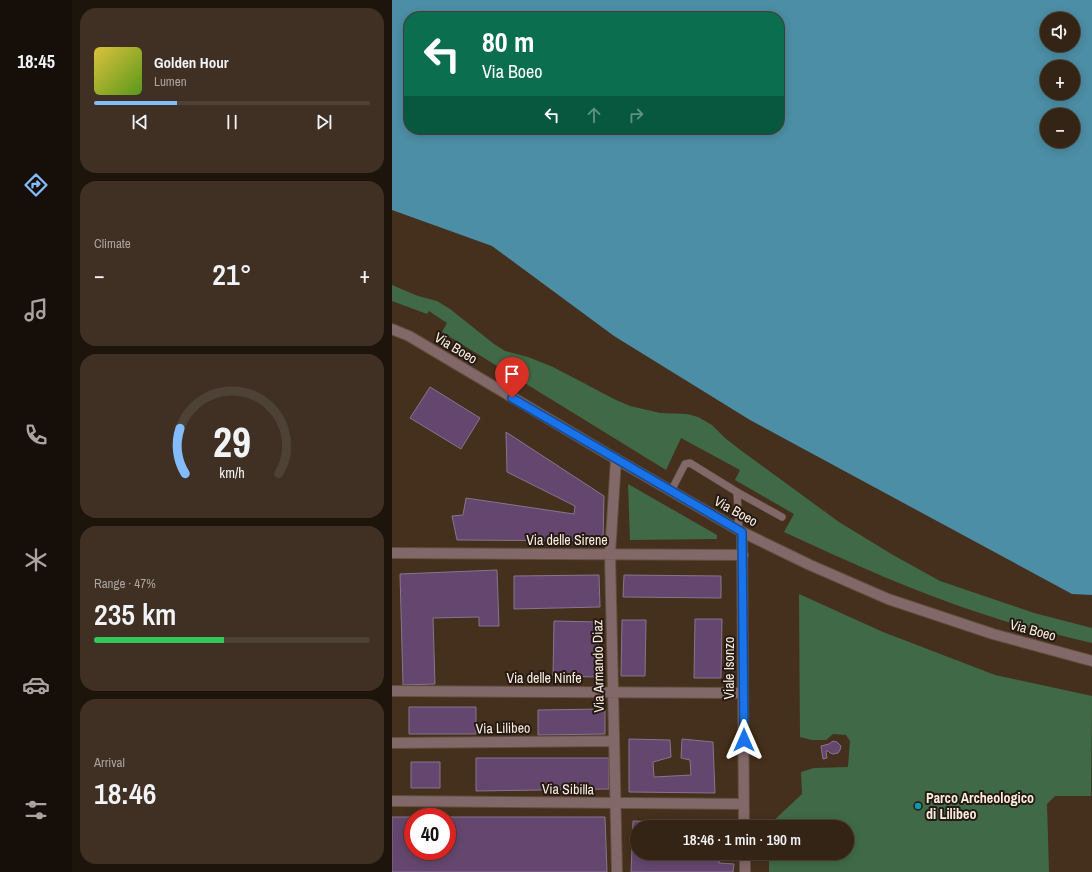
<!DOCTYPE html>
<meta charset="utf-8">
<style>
body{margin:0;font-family:"Archivo Narrow",sans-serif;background:#3f3023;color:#f1f3f6;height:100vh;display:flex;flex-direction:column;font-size:15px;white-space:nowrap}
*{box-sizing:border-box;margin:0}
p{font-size:13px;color:#a9a4a1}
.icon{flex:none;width:22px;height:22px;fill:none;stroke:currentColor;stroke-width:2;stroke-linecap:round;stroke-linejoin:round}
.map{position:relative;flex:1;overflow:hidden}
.sheet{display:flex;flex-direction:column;gap:8px;padding:8px;background:#1d140c;width:320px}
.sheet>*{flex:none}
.top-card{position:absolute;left:12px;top:12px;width:380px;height:122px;border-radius:16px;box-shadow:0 2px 10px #0003,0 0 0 1px #4e4135;background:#0b6e4f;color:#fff;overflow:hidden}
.tools{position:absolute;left:648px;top:12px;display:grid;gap:8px}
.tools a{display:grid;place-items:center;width:40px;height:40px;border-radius:50%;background:#342416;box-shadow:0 2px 10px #0003,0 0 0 1px #4e4135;font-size:20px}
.speed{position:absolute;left:12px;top:808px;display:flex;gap:8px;font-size:20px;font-weight:700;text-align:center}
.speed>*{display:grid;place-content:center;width:52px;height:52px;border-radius:50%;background:#342416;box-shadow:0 2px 10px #0003,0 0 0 1px #4e4135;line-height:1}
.speed .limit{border:6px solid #d22;background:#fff;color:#111}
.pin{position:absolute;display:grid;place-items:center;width:34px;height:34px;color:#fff;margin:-41px -17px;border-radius:50% 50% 50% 0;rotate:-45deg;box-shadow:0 0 4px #0007}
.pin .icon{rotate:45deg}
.me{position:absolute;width:44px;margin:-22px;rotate:0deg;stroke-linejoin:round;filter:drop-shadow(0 0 3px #0008)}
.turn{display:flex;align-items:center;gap:14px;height:84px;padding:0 12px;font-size:18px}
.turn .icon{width:52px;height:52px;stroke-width:2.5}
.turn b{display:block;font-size:28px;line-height:34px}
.lanes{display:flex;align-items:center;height:38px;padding:0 12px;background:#0003;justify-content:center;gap:20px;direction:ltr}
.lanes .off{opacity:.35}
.big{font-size:30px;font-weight:600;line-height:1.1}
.sheet .widget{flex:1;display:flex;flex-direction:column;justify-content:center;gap:6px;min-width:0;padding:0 14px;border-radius:16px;background:#3f3023}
.sheet .dial{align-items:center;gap:0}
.dial svg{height:104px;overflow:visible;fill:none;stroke:#4e4135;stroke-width:7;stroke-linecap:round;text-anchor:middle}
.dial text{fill:#f1f3f6;stroke:none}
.song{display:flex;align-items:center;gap:12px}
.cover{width:48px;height:48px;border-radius:6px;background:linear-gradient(135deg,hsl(50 70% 55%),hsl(90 70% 35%))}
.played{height:4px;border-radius:2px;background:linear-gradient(90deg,#84bcfb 30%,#4e4135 30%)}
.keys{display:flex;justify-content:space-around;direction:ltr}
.heat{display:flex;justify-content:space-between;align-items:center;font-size:22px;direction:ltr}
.charge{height:6px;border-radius:3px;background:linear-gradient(90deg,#34c759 47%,#4e4135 0)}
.trip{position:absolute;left:238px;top:820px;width:224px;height:40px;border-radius:20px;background:#342416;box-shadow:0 2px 10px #0003,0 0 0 1px #4e4135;font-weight:600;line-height:40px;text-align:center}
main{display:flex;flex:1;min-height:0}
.dock{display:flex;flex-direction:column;width:72px;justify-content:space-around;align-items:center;background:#150e09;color:#a9a4a1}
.dock .icon{width:28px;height:28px}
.dock .active{color:#84bcfb}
.dock b{font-size:18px;color:#f1f3f6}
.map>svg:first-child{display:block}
</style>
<main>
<nav class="dock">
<b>18:45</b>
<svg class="icon active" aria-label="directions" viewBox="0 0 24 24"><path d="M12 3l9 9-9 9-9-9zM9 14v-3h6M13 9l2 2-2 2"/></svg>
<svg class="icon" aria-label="music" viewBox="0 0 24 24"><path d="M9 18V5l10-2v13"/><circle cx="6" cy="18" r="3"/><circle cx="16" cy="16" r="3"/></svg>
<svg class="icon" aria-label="phone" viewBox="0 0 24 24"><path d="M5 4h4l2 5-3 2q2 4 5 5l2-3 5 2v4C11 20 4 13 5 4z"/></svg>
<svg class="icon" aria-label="climate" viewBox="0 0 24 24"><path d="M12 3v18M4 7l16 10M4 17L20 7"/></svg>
<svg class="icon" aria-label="car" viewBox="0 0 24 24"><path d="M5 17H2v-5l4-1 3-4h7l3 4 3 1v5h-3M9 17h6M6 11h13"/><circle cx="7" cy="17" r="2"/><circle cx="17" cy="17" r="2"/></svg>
<svg class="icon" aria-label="filters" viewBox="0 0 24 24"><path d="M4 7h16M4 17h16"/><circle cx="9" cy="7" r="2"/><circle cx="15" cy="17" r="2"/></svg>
</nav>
<section class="sheet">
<div class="widget">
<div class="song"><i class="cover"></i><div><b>Golden Hour</b><p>Lumen</p></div></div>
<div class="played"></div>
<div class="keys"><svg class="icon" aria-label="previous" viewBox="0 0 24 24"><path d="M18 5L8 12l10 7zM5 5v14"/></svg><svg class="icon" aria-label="pause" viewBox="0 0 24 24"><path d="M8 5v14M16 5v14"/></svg><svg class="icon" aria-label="next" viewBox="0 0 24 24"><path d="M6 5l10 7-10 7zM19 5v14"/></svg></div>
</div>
<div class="widget"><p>Climate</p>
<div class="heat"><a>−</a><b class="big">21°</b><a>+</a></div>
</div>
<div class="widget dial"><svg viewBox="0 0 100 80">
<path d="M14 69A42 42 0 1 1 86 69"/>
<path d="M14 69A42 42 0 0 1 10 34" stroke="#84bcfb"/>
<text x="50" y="56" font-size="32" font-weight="700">29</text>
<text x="50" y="72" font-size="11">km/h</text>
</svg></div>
<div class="widget"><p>Range · 47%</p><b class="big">235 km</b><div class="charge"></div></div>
<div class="widget"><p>Arrival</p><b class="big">18:46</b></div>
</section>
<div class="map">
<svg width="700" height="872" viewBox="0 0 700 872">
<rect width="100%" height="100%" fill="#45301d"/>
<path fill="#406a47" d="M0,285L26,296L45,301L58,309L102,344L113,351L136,357L161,367L224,400L238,406L268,413L295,414L306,417L320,425L333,438L347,449L447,522L501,555L548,581L642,613L700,628V643C665,634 629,627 594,615C525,593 459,563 392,532L402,514L343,480L348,470L289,438L274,470L50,332L55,323L37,311L35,314L0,301Z
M236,484L325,535V539L238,540Z
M407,594L491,632L603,675L700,696L699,796H663L655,804L657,872H377V853H455V827H377V825L410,794L409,772L422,768L456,767L458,741L454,735L441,734L434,740H420L408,737Z"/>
<path fill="#4c8ea5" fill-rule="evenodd" d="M0,0H700V595L680,594L358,420L222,336L100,246L0,210ZM17,17H387V129H17ZM655,19H681V45H655ZM655,67H681V93H655ZM655,115H681V141H655Z"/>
<path fill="#65466f" stroke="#87758d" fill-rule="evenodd" d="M38,387L88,418L69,449L18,418Z
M114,432L212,496L211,541L65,540L60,516L71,515L74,498L182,514L183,506L115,472Z
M105,570L107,626H87V617L41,618L43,684L11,685L8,574Z
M207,575L208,607L122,609V576Z
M232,575L329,576V598L231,597Z
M303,619H330L329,678H302Z
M230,620H254L253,676H229Z
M162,621L207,622L206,677L161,676Z
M17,707H84V734H17Z
M213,709V734L146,735V710Z
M237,739L278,740L279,757L261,762L262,777L299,775L298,760L289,758L290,739L321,742L323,793L237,792Z
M441,741L445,742L449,746L448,750L446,753L441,754L438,753L436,751H434L435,758L431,759L429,746L437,744Z
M84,758H217V789L84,791Z
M19,762H48V788H19Z
M0,817H213L215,872H0ZM21,817H55V851H21Z
M241,821L329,824V827H245V853H328L327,863L342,864L341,872H239Z"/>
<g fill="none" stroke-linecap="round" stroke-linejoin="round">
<g stroke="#624e3c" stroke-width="8">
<path id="service" d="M279,491L293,464L298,463L345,492L347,530
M345,492L390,517"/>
</g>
<g stroke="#624e3c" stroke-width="12">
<path id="minor" d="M224,459L218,554L225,872
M0,553L351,555
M0,691L351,693
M0,743L222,741"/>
</g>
<g stroke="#624e3c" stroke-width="12">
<path id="tertiary" d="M0,329L17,336L224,459L350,532L418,565L496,599L601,634L700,661
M350,532L352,827
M0,801L352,804
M353,853V872"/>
</g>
<use href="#service" stroke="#83686a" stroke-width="7"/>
<use href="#minor" stroke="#83686a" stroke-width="10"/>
<use href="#tertiary" stroke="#83686a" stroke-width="10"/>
</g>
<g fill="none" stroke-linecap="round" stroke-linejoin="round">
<g stroke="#114b97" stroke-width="10">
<path id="route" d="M120,398L350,532L352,740"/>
</g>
<use href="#route" stroke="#1a73e8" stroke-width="7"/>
</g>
<circle fill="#0f9aa8" stroke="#241a12" stroke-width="1.5" cx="526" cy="806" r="4"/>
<g text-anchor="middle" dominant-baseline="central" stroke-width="4" stroke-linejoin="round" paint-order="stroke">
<g font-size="14" fill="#fbede1" stroke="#241a12">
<text transform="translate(64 348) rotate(31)">Via Boeo</text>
<text transform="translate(344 511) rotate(29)">Via Boeo</text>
<text x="175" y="540">Via delle Sirene</text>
<text transform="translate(641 630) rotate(15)">Via Boeo</text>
<text transform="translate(206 666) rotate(-91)">Via Armando Diaz</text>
<text transform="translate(337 668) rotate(-90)">Viale Isonzo</text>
<text x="152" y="678">Via delle Ninfe</text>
<text transform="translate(111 728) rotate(-1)">Via Lilibeo</text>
<text transform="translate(176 789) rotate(1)">Via Sibilla</text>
</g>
<g font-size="14" font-weight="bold" fill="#fbede1" stroke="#241a12" text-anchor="start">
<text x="534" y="798">Parco Archeologico<tspan x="534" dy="16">di Lilibeo</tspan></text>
</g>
</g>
</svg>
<div class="tools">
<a><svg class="icon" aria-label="sound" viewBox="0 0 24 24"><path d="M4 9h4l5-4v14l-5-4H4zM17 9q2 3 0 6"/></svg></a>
<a>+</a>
<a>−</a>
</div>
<div class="speed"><div class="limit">40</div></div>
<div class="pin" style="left:120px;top:398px;background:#d93025"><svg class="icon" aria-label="arrive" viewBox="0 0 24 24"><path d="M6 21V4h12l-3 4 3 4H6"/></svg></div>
<svg class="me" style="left:352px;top:740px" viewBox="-20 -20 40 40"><path d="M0-17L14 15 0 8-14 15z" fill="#1a73e8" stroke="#fff" stroke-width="4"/></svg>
<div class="trip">18:46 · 1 min · 190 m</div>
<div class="top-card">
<div class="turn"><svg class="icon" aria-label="left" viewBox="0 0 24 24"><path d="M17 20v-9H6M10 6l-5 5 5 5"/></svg><div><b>80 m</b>Via Boeo</div></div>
<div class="lanes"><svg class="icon" aria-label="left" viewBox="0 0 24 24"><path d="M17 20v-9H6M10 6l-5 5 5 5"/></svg><svg class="icon off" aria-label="ahead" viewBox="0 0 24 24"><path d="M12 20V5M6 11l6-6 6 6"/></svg><svg class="icon off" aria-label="right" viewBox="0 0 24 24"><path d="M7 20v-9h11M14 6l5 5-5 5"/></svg></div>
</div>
</div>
</main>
